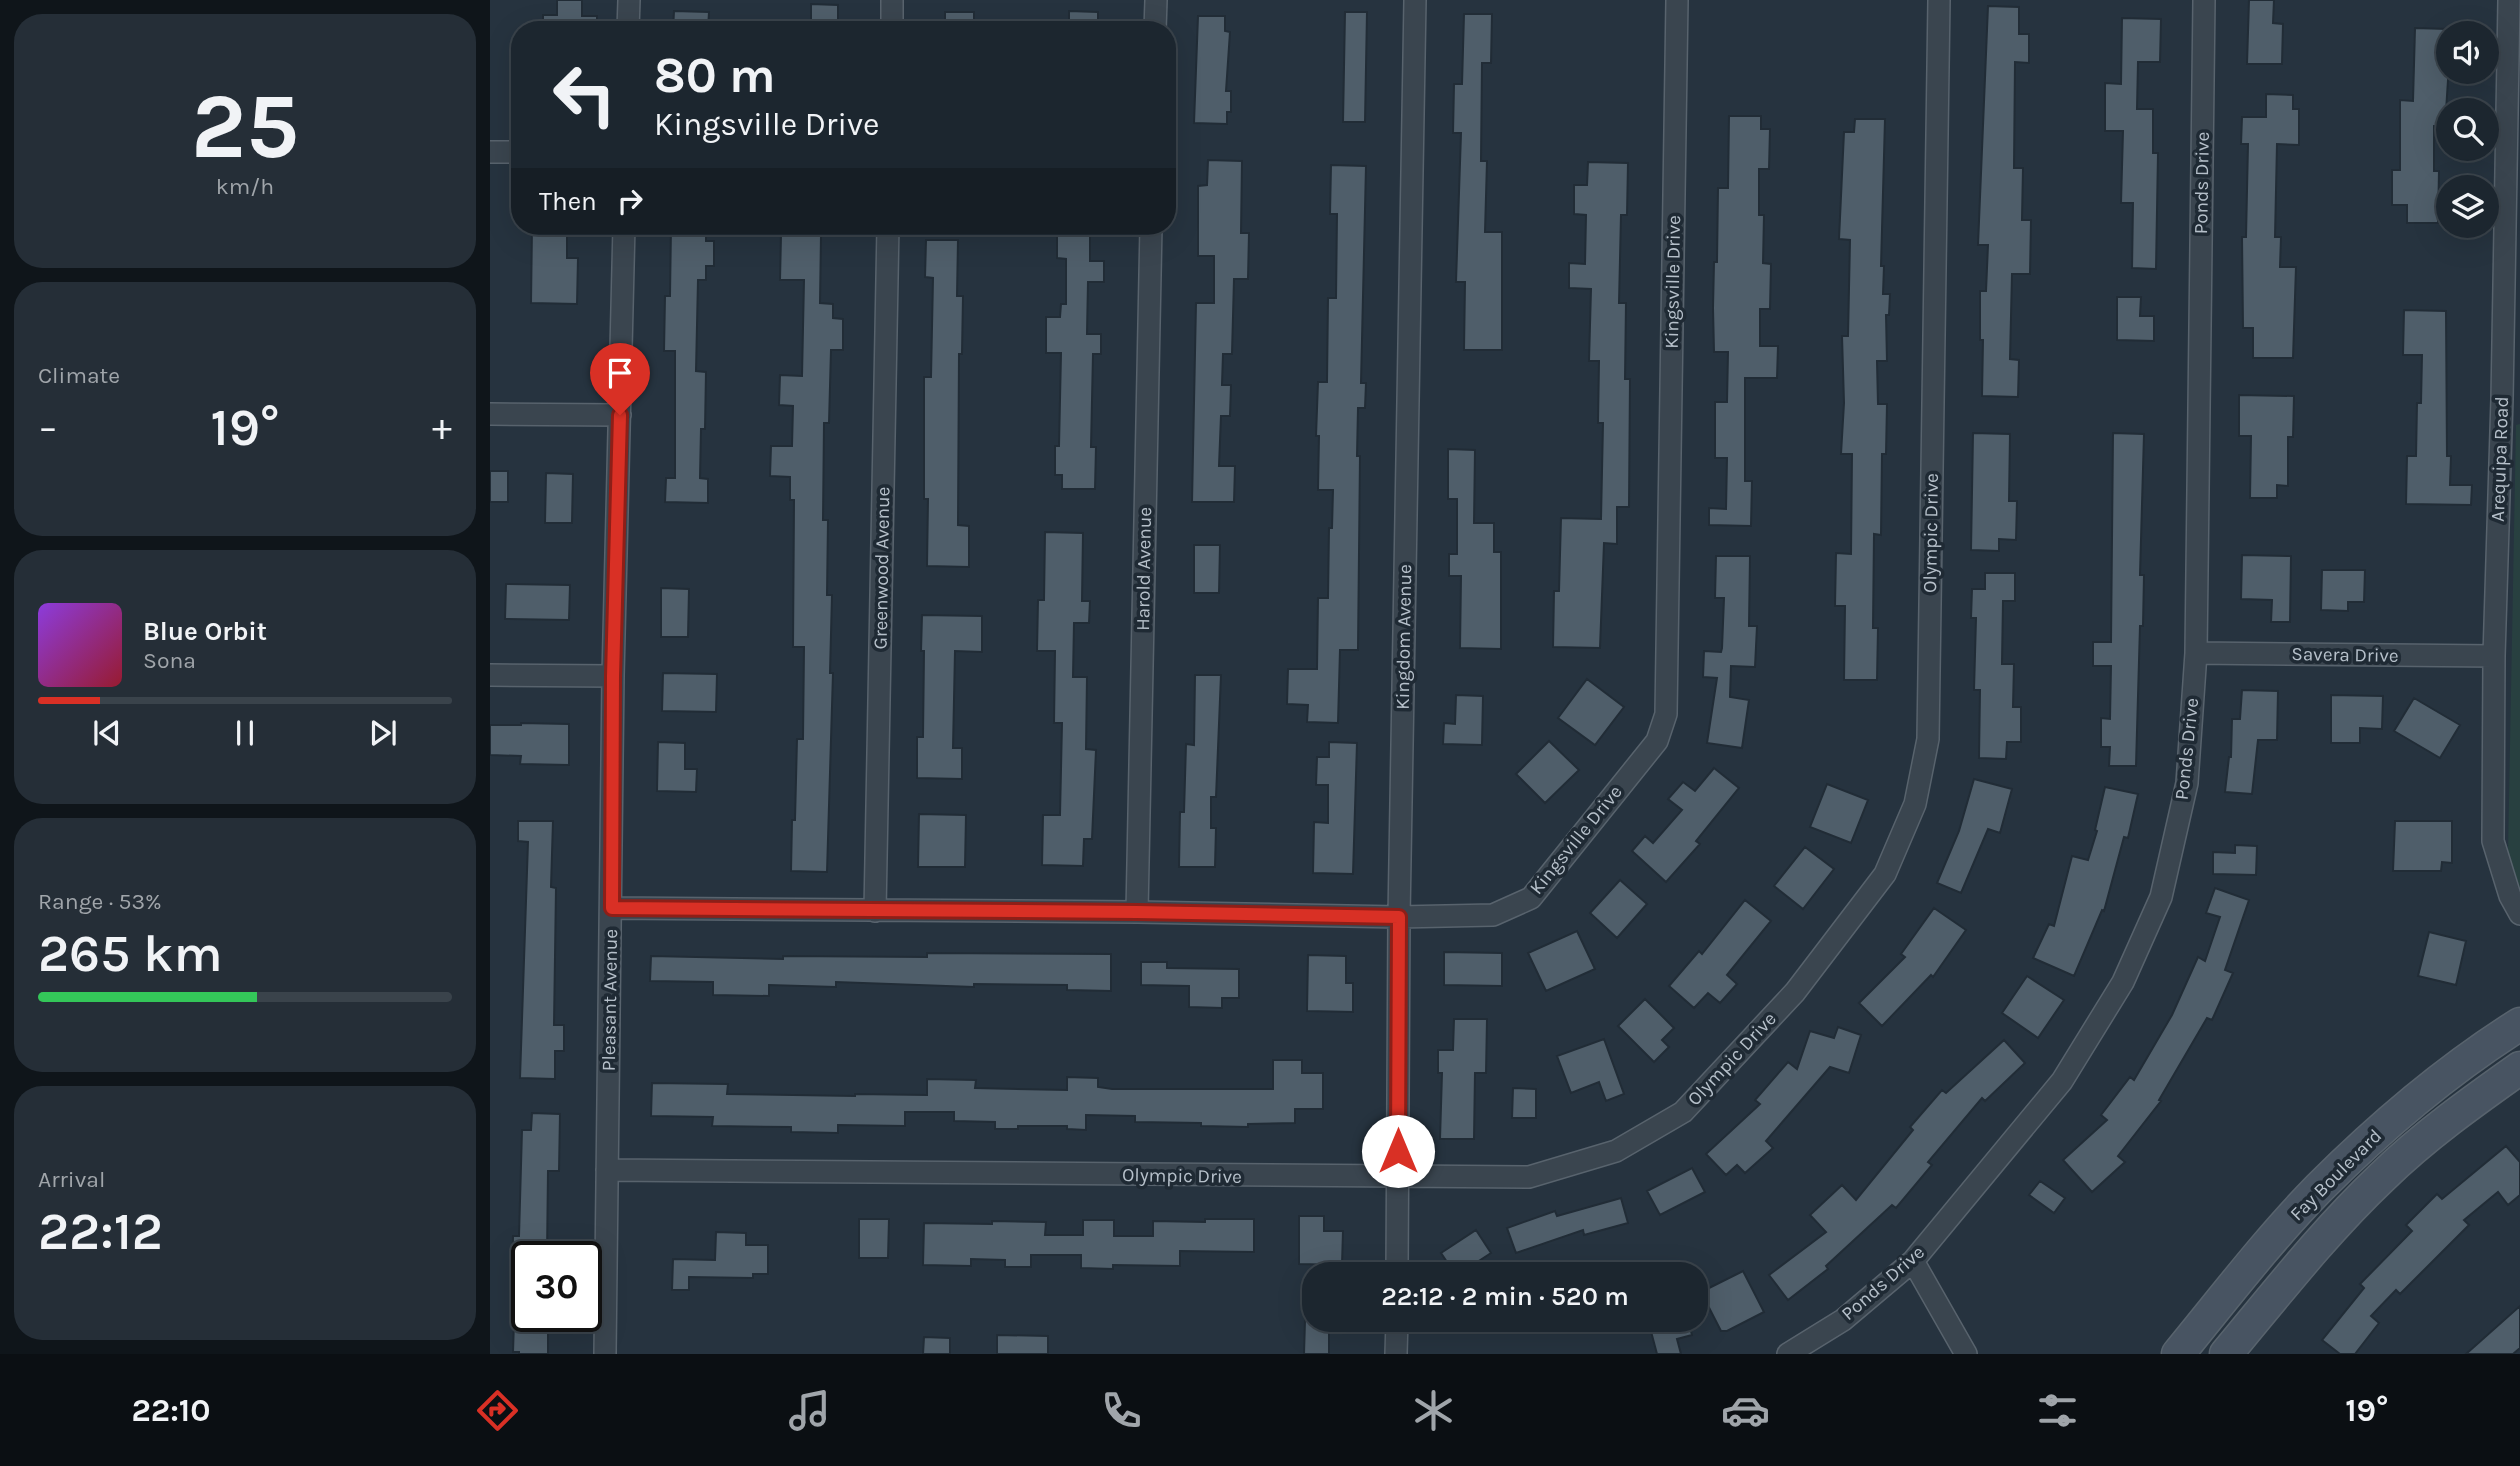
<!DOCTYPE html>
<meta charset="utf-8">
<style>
body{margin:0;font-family:Karla,sans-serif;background:#252e37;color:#f1f3f6;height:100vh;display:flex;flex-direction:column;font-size:26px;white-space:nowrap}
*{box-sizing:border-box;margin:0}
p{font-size:23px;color:#a0a5aa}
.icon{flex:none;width:38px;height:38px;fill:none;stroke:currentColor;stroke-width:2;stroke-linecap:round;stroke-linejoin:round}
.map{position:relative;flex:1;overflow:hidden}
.side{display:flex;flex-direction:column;gap:14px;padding:14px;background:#0f151a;width:490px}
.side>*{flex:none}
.banner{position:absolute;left:21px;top:21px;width:665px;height:214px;border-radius:28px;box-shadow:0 7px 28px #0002,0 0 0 2px #3a434b;background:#1c262f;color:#f1f3f6;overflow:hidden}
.controls{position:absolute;left:1946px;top:21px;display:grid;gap:14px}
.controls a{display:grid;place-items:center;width:63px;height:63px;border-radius:50%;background:#1c262f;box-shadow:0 7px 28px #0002,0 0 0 2px #3a434b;font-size:35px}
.speed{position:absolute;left:21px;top:1241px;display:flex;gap:14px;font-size:35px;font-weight:700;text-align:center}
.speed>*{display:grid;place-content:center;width:91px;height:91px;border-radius:50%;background:#1c262f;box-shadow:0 7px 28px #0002,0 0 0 2px #3a434b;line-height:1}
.speed .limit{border:4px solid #111;border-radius:10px;background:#fff;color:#111}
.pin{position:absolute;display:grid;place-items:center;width:60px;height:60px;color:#fff;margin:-72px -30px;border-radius:50% 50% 50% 0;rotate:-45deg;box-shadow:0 0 7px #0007}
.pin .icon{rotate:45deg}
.me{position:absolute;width:77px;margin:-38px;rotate:0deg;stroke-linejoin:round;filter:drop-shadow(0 0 5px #0008)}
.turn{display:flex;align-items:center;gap:24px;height:147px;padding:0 28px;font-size:32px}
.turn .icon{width:91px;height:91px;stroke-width:2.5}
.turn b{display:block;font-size:49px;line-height:60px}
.then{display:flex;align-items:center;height:66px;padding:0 28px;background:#0003;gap:14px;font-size:26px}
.big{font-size:52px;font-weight:600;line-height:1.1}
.side .card{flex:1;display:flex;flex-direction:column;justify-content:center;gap:10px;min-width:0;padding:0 24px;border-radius:28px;background:#252e37}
.side .dial{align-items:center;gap:0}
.dial b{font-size:91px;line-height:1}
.song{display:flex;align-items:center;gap:21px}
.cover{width:84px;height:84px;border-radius:10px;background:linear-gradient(135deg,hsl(270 70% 55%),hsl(350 70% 35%))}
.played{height:7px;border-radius:4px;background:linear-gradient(90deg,#d93025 15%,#3a434b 15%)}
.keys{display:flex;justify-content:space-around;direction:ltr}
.heat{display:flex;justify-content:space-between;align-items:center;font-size:38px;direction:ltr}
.charge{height:10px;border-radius:5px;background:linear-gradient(90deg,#34c759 53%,#3a434b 0)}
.trip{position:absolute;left:812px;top:1262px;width:406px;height:70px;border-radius:28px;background:#1c262f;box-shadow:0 7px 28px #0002,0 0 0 2px #3a434b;font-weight:600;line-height:70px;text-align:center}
.dock{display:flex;height:112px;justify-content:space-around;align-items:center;background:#0b0f13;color:#a0a5aa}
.dock .icon{width:49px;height:49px}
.dock .on{color:#d93025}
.dock b{font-size:32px;color:#f1f3f6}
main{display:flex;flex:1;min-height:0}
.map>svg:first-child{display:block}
</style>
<main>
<section class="side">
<div class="card dial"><b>25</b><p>km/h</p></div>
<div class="card"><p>Climate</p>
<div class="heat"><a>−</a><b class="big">19°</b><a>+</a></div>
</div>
<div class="card">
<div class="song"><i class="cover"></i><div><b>Blue Orbit</b><p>Sona</p></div></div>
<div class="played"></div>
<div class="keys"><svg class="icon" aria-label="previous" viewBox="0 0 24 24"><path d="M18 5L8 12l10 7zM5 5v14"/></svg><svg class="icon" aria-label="pause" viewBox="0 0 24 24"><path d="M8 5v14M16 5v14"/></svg><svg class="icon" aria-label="next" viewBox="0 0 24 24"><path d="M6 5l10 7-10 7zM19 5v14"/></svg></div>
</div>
<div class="card"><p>Range · 53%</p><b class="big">265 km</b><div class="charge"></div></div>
<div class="card"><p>Arrival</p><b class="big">22:12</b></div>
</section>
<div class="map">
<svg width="2030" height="1354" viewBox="0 0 2030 1354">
<rect width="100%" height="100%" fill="#26333f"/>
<path fill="#284040" d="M2030,424V888L2018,854L2026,425Z"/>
<path fill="#4f5e6a" stroke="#212c36" stroke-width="2" d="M67,0H92V16H107V30H53V15H67Z
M1759,0H1784L1783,23L1793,24L1792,64H1757Z
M321,4L348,5V30H321Z
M1498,6L1529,7V34H1539V63L1525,62L1524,168H1533L1532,220H1541L1540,274H1522L1520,359L1529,360L1528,397L1492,396L1493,340H1490V291H1496L1498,245H1488Z
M184,11L219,12L218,30H183Z
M579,11L608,12V30H579Z
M455,12H484V30H455Z
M855,12H877L875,122H853Z
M974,14H1002L1001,63H992L991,161H997L995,232H1012V350H974L975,282H966L971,133H963L964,84H972Z
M708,16H735V31L740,32L736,91H741V112H737V124L704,123Z
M1632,18L1671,19L1670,62H1648L1647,109H1663V153H1668L1666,269L1642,268L1643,203H1631L1633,131H1615V83L1631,84Z
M1925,28L1958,29V80L1955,127L1944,126V171H1949L1948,223H1917V205H1902V170H1910V100L1923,101Z
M1776,94L1803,95V109H1809V145L1787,144L1785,237H1791L1790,267H1806L1803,358H1763V328H1753L1752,237H1756L1758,144H1751L1752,117H1776Z
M1239,116H1271V129H1280L1279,169H1269V215H1274L1273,263L1281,264L1280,309H1270V346H1288L1287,378H1255V481H1262L1261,526L1219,525V508L1236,509L1237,458H1225V402H1237L1238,352H1224L1223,308L1224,262H1227L1228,188H1238Z
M1365,119H1395L1391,266H1394L1393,294H1400L1399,315H1396L1397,361H1387L1388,404H1397L1396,454H1392L1391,535L1384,534L1383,628H1388L1387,680H1354L1355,606H1345L1346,553L1361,554L1362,454H1351L1354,403L1352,336H1358L1360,240L1349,239L1354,132H1364Z
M718,160L752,161L751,233H759L758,279H744L742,354H733L732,385H741L740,416H731L729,466H745L744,502H702L706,303H724V256H708V186L717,185Z
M1098,162L1138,163L1137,215H1131L1129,303H1136L1135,379H1140L1139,507H1127V544L1114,543L1110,648L1063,647L1064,591H1069L1071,518L1111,519L1113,423H1108L1109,361H1099L1101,289L1079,288V263L1095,264L1096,215L1084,214V185H1097Z
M841,165L876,166L871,383H876L875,408H868L867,456H870L868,650H850L848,723L817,722L818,705L797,704L798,669H827L828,598H838L839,528H842L843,490H828L829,436H826L828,382H837L838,298H846L847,214H840Z
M42,226H77V258H88L87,304L41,303Z
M181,226L216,227V241H224V266H216V280H208L206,371L216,372L215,429H211L210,478L218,479V503L175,502L176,478H185V351H174L175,296H180Z
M567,228H600V261H614V282H598L597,334H611V354H603L601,447H606L605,489H572V475H565V446H569L571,353H556V317H570L571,304H576V259L567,258Z
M291,235L331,236L330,303L343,304V318L353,319V350H341L339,423H334L333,520H338L337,595H342L340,673H343L337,872L301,871L302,820H305L307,739H313L314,647H303L304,500H300V477L280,476L281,446H302L303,406L289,405L290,375L312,376L314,280H290Z
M436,240H468L467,296H473L472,354H469L468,525L479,526V567L437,566L438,499H434V377H441L443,278L435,277Z
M1627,297H1651L1650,316H1664V341L1627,340Z
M1914,310L1956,311L1957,456H1961L1960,485H1982L1981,505L1916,504L1917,456H1926L1927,403H1931L1932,355H1913Z
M1749,395L1804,396L1803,437H1798V486L1787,485V498H1760L1761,436H1749Z
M1483,433L1520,434L1519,501H1527L1526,540L1509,539V551L1481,550Z
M1623,433L1654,434L1650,575H1654L1653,626H1650L1646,766H1619L1620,747H1611V718L1620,719L1621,666H1603V642H1621Z
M958,449L985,450L984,523H1004V552H1011V649L970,648L971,576H959V554H967V499H958Z
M0,471H18V502H0Z
M56,473L83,474L82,523H55Z
M555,532L593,533L592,601H600L599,623H584L583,677H597L596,749L606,750L602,839H594L593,866L552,865L553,815H570L572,723H564L565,651H547L548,600H554Z
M704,545H730L729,593H704Z
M1752,555L1801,556L1800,622H1781L1782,600L1751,599Z
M1226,556H1260L1259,626H1267L1265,667L1241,666L1240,697L1259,700L1252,748L1217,743L1227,678L1213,677L1214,651L1231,652L1232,648L1234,598H1225Z
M1832,570H1875L1874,602H1858V611L1831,610Z
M1495,573H1525V601H1513L1512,664H1524L1523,707H1531V742H1517L1516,759L1489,758L1490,690H1484L1486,618H1481L1482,589H1495Z
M16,584L80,585L79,620L15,619Z
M171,588L199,589L198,637H171Z
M432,615L492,616V652L465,651L463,748H472V779L427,778V737H433L434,651H431Z
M173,673L227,674L226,712L172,711Z
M705,675H731L726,797H721V828H726L725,867H689L690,812H694L696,744L704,745Z
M1097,679L1134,707L1105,745L1068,718Z
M1752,690L1788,691L1787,740H1768L1762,794L1735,792L1739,757H1741L1742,719H1750Z
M966,695L993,696L992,745L953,744L954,723L965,724Z
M1841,695L1893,696L1892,729L1870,728V743H1841Z
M1924,698L1970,725L1950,758L1904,731Z
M31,723L79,724V765L30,764L31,756L0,755V725H31Z
M1059,741L1089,770L1055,803L1026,774Z
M168,742L195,743V769H207L206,792L167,791Z
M839,742L867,743L863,874L823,873L824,822L838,823V785H826L827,757H839Z
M1224,768L1249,788L1206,841L1210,844L1176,882L1142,851L1155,836L1163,843L1192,810L1178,799L1193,782L1205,791Z
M1484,779L1522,789L1510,833L1498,829L1471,893L1447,883L1469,831Z
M1337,784L1378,800L1361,843L1320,827Z
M1615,787L1648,794L1638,838L1634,837L1614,911L1612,910L1584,976L1543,958L1559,924L1564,926L1582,856L1598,860L1607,831L1605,830Z
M429,814L476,815L475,867H428Z
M28,821H63L61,887L66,888L64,1025H74V1051H65V1079L30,1078L38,842L28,841Z
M1905,821H1962V863L1952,862L1951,871H1903Z
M1745,845L1767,846L1766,875L1723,874V852L1745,853Z
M1315,847L1344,869L1313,909L1284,886Z
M1130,880L1157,904L1127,938L1100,913Z
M1725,888L1759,900L1735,970L1743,973L1722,1020L1717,1018L1669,1100L1671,1101L1628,1156L1635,1162L1602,1192L1573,1160L1617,1120L1611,1115L1640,1077L1644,1080L1682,1015L1708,957L1715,961L1730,917L1716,913Z
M1255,900L1281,921L1237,975L1247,984L1230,1003L1218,993L1204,1008L1179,986L1209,951L1212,954Z
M1444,908L1476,930L1443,977L1441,975L1392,1026L1369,1003L1415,957L1411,954Z
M1087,931L1105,969L1056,991L1038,953Z
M1939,932L1976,941L1966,985L1928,976Z
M954,952L1012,953V986L954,985Z
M437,953L621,954V991L577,990V985L484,984V987L346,982V987L279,985V996L223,995V982L160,981L161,956L293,959V956L437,957Z
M818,955L856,956V983H863V1012L817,1011Z
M651,962H677V968L749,969V998H732V1008L699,1007V986L651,985Z
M1537,976L1574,1000L1548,1038L1512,1013Z
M1155,999L1184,1028L1172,1040L1179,1047L1164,1062L1128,1026Z
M964,1019H997L996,1073H985L984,1139H950L952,1073H948V1050H963Z
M1348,1027L1371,1035L1359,1073L1340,1067L1276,1141L1283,1148L1255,1173L1247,1165L1236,1175L1216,1154L1270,1104L1265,1100L1298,1062L1307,1069L1320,1031L1344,1038Z
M1114,1039L1134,1094L1116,1101L1109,1082L1081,1093L1067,1056Z
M1514,1040L1535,1063L1495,1101L1492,1098L1438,1162L1442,1165L1406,1208L1402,1205L1336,1266L1338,1269L1298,1300L1279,1275L1336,1232L1320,1215L1352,1185L1366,1200L1423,1130L1420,1127L1452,1090L1456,1093Z
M783,1060H812V1073H833V1109H805V1123L758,1124V1127L711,1126V1123L645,1122V1116L596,1115V1130L577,1129V1126H528V1129H505V1122L464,1121V1112H415V1126L348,1125V1133L301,1132V1127L222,1126L223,1117L161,1116L162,1083L238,1084L237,1094L365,1096V1094L437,1095V1079L486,1080L485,1088L577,1090V1077L608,1078V1087L622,1089H783Z
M1023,1088L1046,1089V1118H1022Z
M42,1113L70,1114L69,1171H58L57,1256H37V1307L22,1306L23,1236H29L32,1130H41Z
M2016,1146L2030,1162V1195L2018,1205L2008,1192L1974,1220L1979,1225L1910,1294L1906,1290L1881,1316L1889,1323L1865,1354H1850L1832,1340L1874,1288L1870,1284L1922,1231L1916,1225L1947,1194L1952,1199Z
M1202,1168L1215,1192L1170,1215L1157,1191Z
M1550,1181L1575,1198L1564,1213L1539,1195Z
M1131,1198L1138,1223L1094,1235L1093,1230L1026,1253L1017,1228L1065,1211L1067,1216Z
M809,1216H834V1231H853L852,1265L809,1264Z
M369,1219H399L398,1258H369Z
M715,1219H764V1252L690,1251V1266L623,1265V1269L591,1268V1255H541V1267H515V1260L481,1259V1266L433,1265L434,1223L502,1224V1221L556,1222L555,1235H593V1220H624V1236H663V1221L715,1222Z
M986,1230L1001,1253L969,1274H965L951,1253Z
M226,1232L256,1233V1245H278V1274H263V1278L199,1277V1290H182L183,1259L225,1260Z
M1253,1271L1274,1312L1237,1331H1231L1211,1292Z
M2030,1306V1348L2023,1354H1976Z
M815,1320H839V1354H814Z
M1177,1320H1198L1202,1335L1187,1339L1191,1354H1167L1159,1324Z
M24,1321H58V1354H29V1352H23Z
M507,1335L558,1336V1354H507Z
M434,1337L460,1338V1354H433Z"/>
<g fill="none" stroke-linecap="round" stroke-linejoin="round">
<g stroke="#58636d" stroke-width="24">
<path id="street" d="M2019,0L2012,399L2004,656L2003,841L2020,896L2030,914
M138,30L139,0
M402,30V0
M665,30L666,0
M0,152H30
M0,414L130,415
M1706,653L2004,656
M0,675L123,676
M122,908L647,912L909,917L1003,915L1041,898L1167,741L1176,714L1187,0
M385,911L398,226
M647,912L661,226
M117,1170L1039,1177L1126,1151L1193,1112L1305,992L1395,874L1425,804L1438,739L1449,0
M1423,1261L1476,1354
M907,1274L909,917L925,0
M115,1354L123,676L134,226
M906,1354L907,1320
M1298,1354L1353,1320L1423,1261L1572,1081L1633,982L1671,897L1697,783L1706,653L1714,0"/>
</g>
<g stroke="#58636d" stroke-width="35">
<path id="secondary" d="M1688,1354C1734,1298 1778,1240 1829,1188C1890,1127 1957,1070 2030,1024
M1736,1354C1786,1294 1835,1231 1892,1177C1934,1136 1982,1102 2030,1068"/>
</g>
<use href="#street" stroke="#3a454f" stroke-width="21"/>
<use href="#secondary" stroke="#485462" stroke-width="32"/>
</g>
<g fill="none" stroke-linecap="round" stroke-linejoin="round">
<g stroke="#8d1f18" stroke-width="18">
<path id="route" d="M130,415L123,676L122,908L647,912L909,917L908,1151"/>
</g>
<use href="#route" stroke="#d93025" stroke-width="12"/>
</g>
<g text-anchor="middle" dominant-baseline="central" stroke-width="7" stroke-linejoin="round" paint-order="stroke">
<g font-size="19" fill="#b6c0ca" stroke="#1f2a34">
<text transform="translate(1712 183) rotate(-89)">Ponds Drive</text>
<text transform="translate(1183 282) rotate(-89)">Kingsville Drive</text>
<text transform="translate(2010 459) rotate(-88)">Arequipa Road</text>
<text transform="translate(1441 533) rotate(-89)">Olympic Drive</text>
<text transform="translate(392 568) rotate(-89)">Greenwood Avenue</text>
<text transform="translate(654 569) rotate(-89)">Harold Avenue</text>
<text transform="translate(914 637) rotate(-89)">Kingdom Avenue</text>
<text transform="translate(1855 655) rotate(1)">Savera Drive</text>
<text transform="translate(1697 749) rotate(-84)">Ponds Drive</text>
<text transform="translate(1086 840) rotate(-51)">Kingsville Drive</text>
<text transform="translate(120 1000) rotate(-89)">Pleasant Avenue</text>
<text transform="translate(1242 1059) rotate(-47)">Olympic Drive</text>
<text transform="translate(1846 1175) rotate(-45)">Fay Boulevard</text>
<text transform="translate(692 1176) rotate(1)">Olympic Drive</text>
<text transform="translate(1393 1283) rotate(-41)">Ponds Drive</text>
</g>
</g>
</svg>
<div class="controls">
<a><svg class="icon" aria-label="sound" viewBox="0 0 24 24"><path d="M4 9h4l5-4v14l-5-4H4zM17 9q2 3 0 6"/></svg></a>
<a><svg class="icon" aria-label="search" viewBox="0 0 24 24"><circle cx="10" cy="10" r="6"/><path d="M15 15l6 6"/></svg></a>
<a><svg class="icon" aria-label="layers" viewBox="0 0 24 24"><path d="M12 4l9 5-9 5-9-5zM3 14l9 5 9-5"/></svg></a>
</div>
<div class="speed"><div class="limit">30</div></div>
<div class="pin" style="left:130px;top:415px;background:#d93025"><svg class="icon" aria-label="arrive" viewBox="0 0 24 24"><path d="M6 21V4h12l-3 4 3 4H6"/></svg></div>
<svg class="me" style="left:908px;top:1151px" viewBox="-20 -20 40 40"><circle r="19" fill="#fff"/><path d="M0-13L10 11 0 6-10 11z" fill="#d93025"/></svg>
<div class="trip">22:12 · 2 min · 520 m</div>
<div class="banner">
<div class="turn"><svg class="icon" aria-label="left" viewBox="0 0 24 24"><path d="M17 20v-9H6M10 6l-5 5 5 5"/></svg><div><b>80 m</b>Kingsville Drive</div></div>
<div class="then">Then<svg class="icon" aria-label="right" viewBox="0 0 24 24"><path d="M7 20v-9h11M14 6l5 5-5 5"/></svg></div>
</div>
</div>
</main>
<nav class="dock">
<b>22:10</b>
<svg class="icon on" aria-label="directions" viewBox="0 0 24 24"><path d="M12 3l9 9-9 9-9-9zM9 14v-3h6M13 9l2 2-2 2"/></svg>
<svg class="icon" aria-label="music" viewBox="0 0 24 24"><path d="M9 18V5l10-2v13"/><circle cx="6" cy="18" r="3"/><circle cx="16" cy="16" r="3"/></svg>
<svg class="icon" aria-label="phone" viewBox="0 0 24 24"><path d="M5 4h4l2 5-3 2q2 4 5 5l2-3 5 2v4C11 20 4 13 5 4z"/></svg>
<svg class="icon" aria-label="climate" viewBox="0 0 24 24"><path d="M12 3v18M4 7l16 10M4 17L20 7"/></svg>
<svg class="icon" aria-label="car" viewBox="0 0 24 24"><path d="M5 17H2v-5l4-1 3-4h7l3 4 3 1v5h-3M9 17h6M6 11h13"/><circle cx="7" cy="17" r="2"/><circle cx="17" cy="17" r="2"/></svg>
<svg class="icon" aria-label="filters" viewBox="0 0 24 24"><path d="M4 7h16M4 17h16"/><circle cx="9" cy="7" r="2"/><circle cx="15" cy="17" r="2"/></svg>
<b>19°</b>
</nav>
